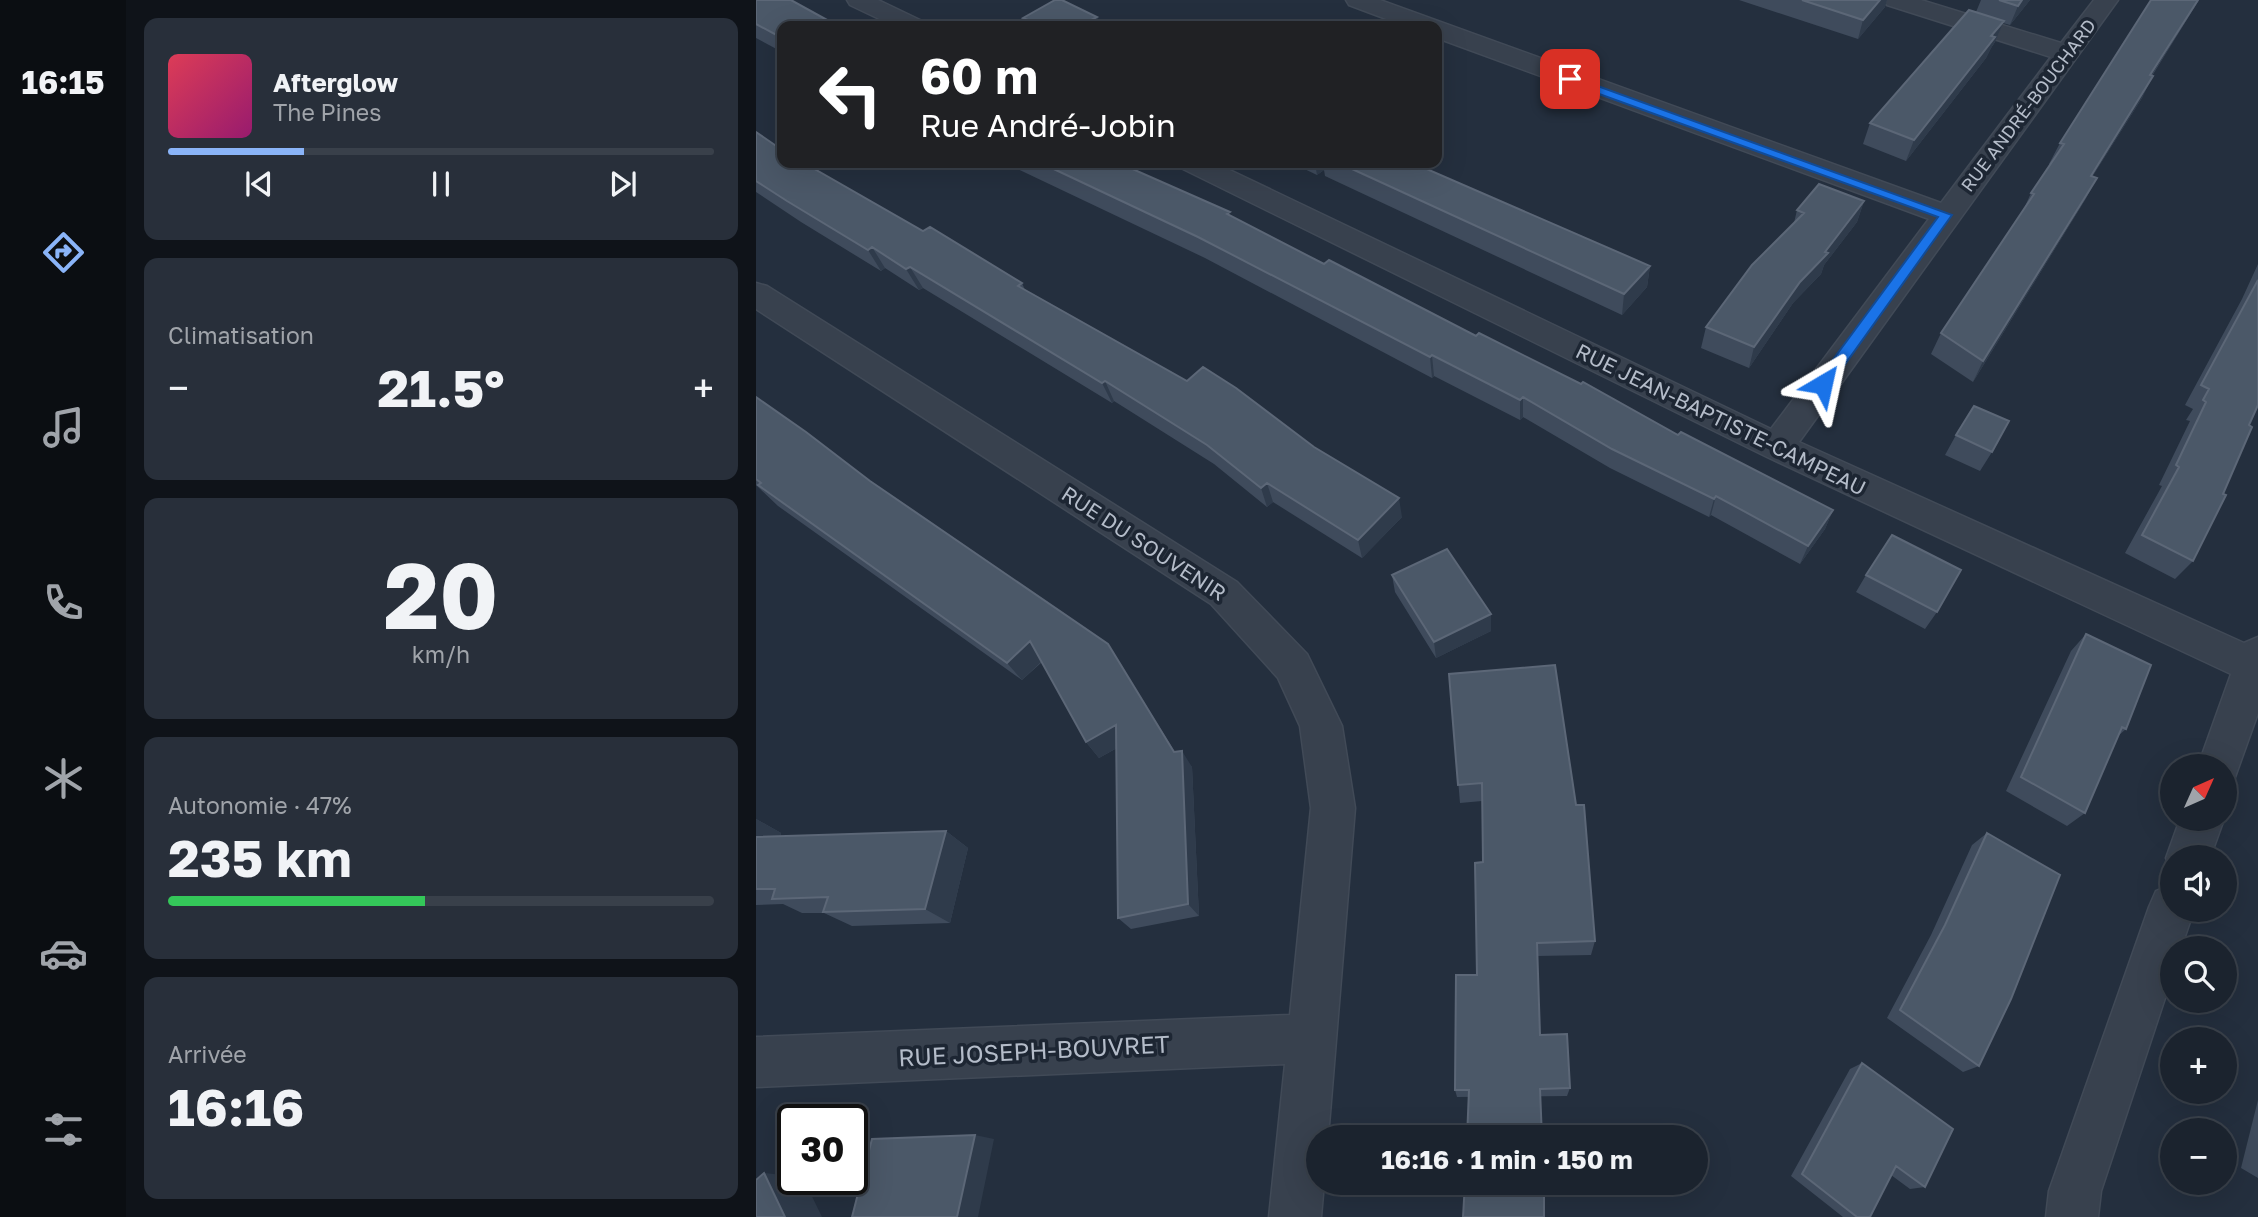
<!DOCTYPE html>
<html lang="fr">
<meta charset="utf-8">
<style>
body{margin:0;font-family:"Golos Text",sans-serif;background:#282f3a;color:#f1f3f6;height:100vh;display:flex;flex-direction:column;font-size:26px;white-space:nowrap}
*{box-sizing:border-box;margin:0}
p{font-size:23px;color:#a0a4aa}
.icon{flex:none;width:38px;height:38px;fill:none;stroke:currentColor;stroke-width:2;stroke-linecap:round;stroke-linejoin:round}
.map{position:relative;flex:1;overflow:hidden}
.panel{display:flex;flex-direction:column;gap:18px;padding:18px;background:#0f1319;width:630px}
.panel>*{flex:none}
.banner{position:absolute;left:21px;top:21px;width:665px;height:147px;border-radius:14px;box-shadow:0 7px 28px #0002,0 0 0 2px #39404a;background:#202124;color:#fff;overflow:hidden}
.needle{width:46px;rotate:45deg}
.controls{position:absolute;left:1404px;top:754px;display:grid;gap:14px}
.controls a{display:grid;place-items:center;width:77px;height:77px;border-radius:50%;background:#1b232e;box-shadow:0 7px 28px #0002,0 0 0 2px #39404a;font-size:35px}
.speed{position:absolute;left:21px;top:1104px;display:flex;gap:14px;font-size:35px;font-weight:700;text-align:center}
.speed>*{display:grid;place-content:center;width:91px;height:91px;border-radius:50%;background:#1b232e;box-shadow:0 7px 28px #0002,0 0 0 2px #39404a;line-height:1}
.speed .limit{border:4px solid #111;border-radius:10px;background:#fff;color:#111}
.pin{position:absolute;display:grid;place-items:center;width:60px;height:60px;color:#fff;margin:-30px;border-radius:14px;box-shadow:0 4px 10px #0006}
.me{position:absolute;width:77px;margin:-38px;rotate:36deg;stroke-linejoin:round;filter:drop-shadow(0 0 5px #0008)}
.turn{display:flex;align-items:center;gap:24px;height:147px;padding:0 28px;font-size:32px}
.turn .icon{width:91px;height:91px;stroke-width:2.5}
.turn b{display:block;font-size:49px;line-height:60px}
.big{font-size:52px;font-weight:700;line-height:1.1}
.panel .card{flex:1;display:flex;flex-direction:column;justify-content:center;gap:10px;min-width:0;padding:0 24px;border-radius:14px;background:#282f3a}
.panel .dial{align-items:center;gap:0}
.dial b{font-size:91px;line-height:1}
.song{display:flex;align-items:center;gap:21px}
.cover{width:84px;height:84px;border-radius:10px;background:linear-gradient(135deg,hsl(350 70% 55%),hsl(320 70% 35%))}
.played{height:7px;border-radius:4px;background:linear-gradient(90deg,#8ab4f8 25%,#39404a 25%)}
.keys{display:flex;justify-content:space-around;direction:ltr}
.heat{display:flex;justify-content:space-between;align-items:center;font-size:38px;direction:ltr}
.charge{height:10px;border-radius:5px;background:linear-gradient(90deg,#34c759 47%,#39404a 0)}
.trip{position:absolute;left:550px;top:1125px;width:402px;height:70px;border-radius:35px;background:#1b232e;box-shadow:0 7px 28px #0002,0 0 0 2px #39404a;font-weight:700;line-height:70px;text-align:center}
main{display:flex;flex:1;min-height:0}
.tabs{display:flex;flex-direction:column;width:126px;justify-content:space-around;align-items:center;background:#0b0e12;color:#a0a4aa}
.tabs .icon{width:49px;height:49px}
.tabs .selected{color:#8ab4f8}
.tabs b{font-size:32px;color:#f1f3f6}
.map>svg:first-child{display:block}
</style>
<main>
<nav class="tabs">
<b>16:15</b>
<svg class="icon selected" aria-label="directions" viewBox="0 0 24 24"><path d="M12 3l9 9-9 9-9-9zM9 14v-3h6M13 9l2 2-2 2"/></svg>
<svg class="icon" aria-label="music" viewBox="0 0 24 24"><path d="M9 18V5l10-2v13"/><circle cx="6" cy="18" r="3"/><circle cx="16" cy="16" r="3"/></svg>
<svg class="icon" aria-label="phone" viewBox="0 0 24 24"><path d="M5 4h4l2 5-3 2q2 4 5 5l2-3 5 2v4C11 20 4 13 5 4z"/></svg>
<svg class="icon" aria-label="climate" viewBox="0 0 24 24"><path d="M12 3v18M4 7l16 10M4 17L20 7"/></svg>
<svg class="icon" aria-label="car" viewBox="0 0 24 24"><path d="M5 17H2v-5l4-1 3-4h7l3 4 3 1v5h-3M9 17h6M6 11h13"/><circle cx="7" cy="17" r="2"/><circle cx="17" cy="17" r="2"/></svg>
<svg class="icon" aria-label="filters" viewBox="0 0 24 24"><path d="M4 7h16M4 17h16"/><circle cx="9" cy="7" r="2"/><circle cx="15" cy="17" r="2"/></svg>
</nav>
<section class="panel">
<div class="card">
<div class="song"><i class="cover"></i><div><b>Afterglow</b><p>The Pines</p></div></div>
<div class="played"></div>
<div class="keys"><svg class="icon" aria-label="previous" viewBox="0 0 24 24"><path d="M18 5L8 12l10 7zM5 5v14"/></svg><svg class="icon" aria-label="pause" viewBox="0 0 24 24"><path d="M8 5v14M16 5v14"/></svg><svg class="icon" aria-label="next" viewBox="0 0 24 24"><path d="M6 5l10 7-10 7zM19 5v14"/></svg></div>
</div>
<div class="card"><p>Climatisation</p>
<div class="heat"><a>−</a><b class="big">21.5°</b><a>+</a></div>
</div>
<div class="card dial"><b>20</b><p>km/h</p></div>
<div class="card"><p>Autonomie · 47%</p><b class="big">235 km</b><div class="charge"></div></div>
<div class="card"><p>Arrivée</p><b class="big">16:16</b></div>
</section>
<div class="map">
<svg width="1502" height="1217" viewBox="0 0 1502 1217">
<rect width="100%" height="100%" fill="#242f3e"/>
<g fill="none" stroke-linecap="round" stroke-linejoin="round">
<g stroke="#414a57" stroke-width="3">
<path id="minor" d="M91,0H122L166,21L169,26H138L94,5Z
M590,0H624L1185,203L1295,57L1131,5L1128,0H1165L1305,43L1338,0H1362L1043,442L1488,643L1502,637V713L1478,780L1468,784V766H1442L1475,674L1009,456L427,169L423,163H459L1015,429L1173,219L681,38V26H649L593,5Z
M0,283L11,286L481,582L551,654L586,726L599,808L572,1138H562V1183H568L565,1217H513L529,1064L0,1087V1037L534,1015L555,808L544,726L522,678L455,604L0,309Z
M1424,819H1468L1454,858H1416V872L1410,858Z
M1416,884V910H1438L1425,948H1416V977L1345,1191L1342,1217H1290L1293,1191L1393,907L1400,891Z"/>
</g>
<use href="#minor" fill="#38414e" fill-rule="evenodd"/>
</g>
<path fill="#3f4b5c" d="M0,0L26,26V52L0,38Z
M983,0H1131L1129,7L1102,39Z
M1225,0H1274L1254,25L1247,23L1239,42L1235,48L1230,58L1150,161L1107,144L1114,123L1220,12Z
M1395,0H1443L1396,76L1386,98L1336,177L1341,178L1329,200L1217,382L1175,354L1185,333L1266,213L1275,193L1295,164H1293L1304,143Z
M341,17L344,26H270L267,18Z
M0,132L26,150L167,231L266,283L269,290L646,517L606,558L517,502L511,507L458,464L358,401L356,403L167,288L163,290L129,268L125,271L45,222L0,192Z
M249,163H363L475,216L568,264L720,336L1077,510L1069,529L1044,564L955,515L953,517L854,468L767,417L764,420L678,376L676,378L449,258Z
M536,163H657L894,266L891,287L866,315L569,176L568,170L561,175Z
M1108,201L1101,222L1068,265L1065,274L1037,303L993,368L945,348L950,327L1038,223L1041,210Z
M1502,264V405L1493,425L1437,561L1419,579L1369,553L1406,486L1403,485L1434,421L1430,420L1437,409L1429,405L1486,299Z
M0,397L114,481L352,644L419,752L436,767L443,916L375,929L362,918L361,748L343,758L330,742L286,662L266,680L22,506L0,485Z
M1200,435L1236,452L1224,471L1189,455Z
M636,575L735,614V631L680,658L639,592Z
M1110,575L1181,612L1169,629L1100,592Z
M1330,634L1370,729L1362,736L1329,813L1311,826L1250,791L1315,651Z
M693,674L839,941L835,955L781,956L784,1035L814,1088L811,1096L701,1097L699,1090L721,975L727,862L726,801L704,803Z
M0,819L25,833L24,837L190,831L212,848L194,923L96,926L68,913H46L27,904L0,905Z
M1231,833L1223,1066L1207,1072L1131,1018L1175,935L1216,845Z
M1106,1063L1169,1187L1154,1189L1135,1175L1114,1217H1087L1035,1176L1094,1069Z
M1502,1100V1178L1485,1168Z"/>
<path fill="#2f3b4b" d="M1124,0H1131L1129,7L1102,39L1107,20Z
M1266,0H1274L1254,25L1262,6Z
M1442,0H1443L1382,97L1394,75Z
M341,17L344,26H324Z
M1248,21L1239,42L1235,48L1230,58L1150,161L1158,140L1235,36Z
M1397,76L1386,98L1323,198L1335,176Z
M559,163H567L568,170L561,175Z
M1341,178L1329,200L1217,382L1227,361Z
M1108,201L1101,222L1068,265L1065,274L1037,303L993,368L998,347L1044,282Z
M116,247L129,268L125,271L112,250Z
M894,266L891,287L866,315L868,294Z
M154,267L167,288L163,290L150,269Z
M676,355L678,376L676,378L674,357Z
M349,381L358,401L356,403L346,383Z
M767,397V417L764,420V400Z
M511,483L517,502L511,507L505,488Z
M960,496L955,515L953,517L958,499Z
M643,498L646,517L606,558L602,540Z
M1077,510L1069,529L1044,564L1052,546Z
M735,614V631L680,658L678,642Z
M274,641L288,659L266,680L251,663Z
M352,644L426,764V751L436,767L443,916L432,904L418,752Z
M360,725L373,741L343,758L330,742Z
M0,819L25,833L18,854L0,845Z
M190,831L212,848L194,923L169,909Z
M219,1135L238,1139L222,1217H201Z
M8,1173L37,1176V1180H48L66,1217H29Z"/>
<path fill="#4b5868" stroke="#5c6777" stroke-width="2" d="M0,0H35L82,26H26V38L0,24Z
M299,0H306L341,17L324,26H287L267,18Z
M1046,0H1124L1107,20Z
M1243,0H1266L1262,6Z
M1395,0H1442L1394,75L1397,76L1335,176L1341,178L1227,361L1185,333L1278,194L1275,193L1308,144L1304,143Z
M1213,10L1248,21L1235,36L1239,37L1158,140L1114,123Z
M0,132L26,150V163H48L167,231L174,227L266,283L262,286L431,381L447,367L480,388L558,447L643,498L602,540L511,483L505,488L451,445L349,381L346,383L154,267L150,269L116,247L112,250L31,201L0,181Z
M285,163H363L474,212L471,214L568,264L573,260L720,336L723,333L825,384L827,382L922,435L925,432L1077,510L1052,546L960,496L958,499L856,449L767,397L764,400L676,355L674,357L442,237Z
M583,163H657L894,266L868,294Z
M1063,184L1108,201L1069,252L1072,253L1044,282L998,347L950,327L996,265L1048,213L1041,210Z
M1502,280V405L1493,425L1496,427L1467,494L1470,495L1437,561L1386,535L1423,467L1420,465L1450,402L1447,400L1453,389L1445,385Z
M0,397L50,432L114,481L352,644L418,752L426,751L432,904L362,918L360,725L330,742L274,641L251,663L2,485L5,483L0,479Z
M1218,406L1253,421L1236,452L1200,435Z
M1136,535L1205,570L1181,612L1110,575Z
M691,549L735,614L678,642L636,575Z
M1330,634L1395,665L1370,729L1366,727L1329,813L1265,777Z
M799,665L820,805H828L839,941L781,943L784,1035L811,1034L814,1088L784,1089L786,1138H711L713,1090H699L700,975H721L719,863L727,862L726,783L702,785L693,674Z
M190,831L169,909L67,912L72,897L16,899L19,889H0V837Z
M1231,833L1304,875L1255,999L1223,1066L1144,1010L1189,925Z
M1106,1063L1197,1129L1169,1187L1140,1166L1114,1217H1101L1046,1174Z
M219,1135L201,1217H96L116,1139Z
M8,1173L29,1217H0V1180Z
M709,1183H788V1217H707Z"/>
<path fill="#1a73e8" stroke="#114b97" stroke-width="2" d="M810,77H817L1196,215L1072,388H1062V380L1182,217L810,82Z"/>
<g text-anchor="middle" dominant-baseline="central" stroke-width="7" stroke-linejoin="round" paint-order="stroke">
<g font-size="18" fill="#b4bcc9" stroke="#1d2633">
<text transform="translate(1272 105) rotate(-53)">RUE ANDRÉ-BOUCHARD</text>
</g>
<g font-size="21" fill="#b4bcc9" stroke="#1d2633">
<text transform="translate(965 419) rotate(26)">RUE JEAN-BAPTISTE-CAMPEAU</text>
<text transform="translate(388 543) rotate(33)">RUE DU SOUVENIR</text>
</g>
<g font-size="24" fill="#b4bcc9" stroke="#1d2633">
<text transform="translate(278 1050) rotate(-3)">RUE JOSEPH-BOUVRET</text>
</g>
</g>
</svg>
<div class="controls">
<a><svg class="needle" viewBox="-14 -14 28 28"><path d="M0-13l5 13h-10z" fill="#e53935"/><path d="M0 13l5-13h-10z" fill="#a0a4aa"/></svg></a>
<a><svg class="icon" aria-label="sound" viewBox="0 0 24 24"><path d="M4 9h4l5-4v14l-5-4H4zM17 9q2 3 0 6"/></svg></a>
<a><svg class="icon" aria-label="search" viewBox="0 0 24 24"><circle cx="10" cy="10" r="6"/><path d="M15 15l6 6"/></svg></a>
<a>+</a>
<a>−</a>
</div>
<div class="speed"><div class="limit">30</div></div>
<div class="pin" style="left:814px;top:79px;background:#d93025"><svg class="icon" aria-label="arrive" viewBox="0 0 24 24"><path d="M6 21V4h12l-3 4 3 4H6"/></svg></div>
<svg class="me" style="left:1067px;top:384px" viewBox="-20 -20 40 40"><path d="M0-17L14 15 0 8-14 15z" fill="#1a73e8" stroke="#fff" stroke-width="4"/></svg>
<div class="trip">16:16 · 1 min · 150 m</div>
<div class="banner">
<div class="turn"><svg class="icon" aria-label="left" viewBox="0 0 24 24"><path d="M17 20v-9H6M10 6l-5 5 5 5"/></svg><div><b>60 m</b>Rue André-Jobin</div></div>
</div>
</div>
</main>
